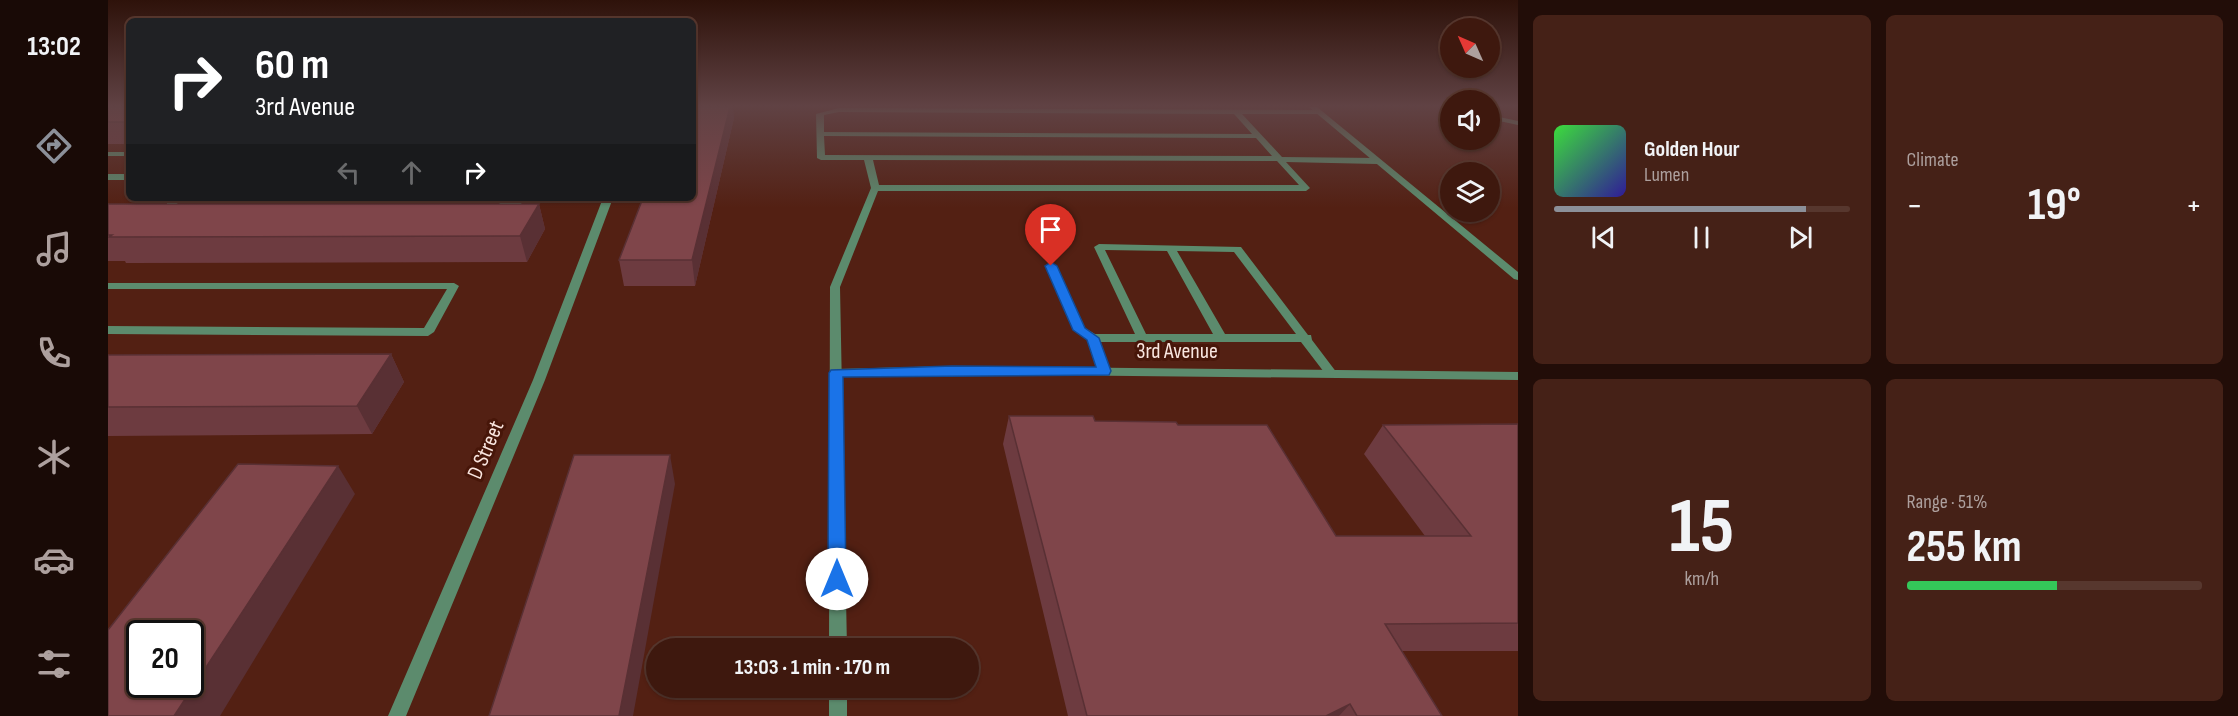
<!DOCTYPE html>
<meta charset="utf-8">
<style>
body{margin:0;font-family:"Sofia Sans Condensed",sans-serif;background:#452117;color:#f1f3f6;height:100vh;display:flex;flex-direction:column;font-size:22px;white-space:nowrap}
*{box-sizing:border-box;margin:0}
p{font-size:20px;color:#ada09e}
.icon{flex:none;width:33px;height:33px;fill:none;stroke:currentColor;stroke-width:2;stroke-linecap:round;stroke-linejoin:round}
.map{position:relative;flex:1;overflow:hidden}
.sheet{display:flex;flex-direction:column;gap:15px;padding:15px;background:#220d08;width:720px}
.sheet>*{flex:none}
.hud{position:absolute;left:18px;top:18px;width:570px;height:183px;border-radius:9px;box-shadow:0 2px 4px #0004,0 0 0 2px #57372e;background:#202124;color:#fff;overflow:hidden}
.needle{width:39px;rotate:315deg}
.controls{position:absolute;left:1332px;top:18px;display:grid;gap:12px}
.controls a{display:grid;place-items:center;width:60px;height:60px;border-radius:50%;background:#3e180e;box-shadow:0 2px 4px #0004,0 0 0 2px #57372e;font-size:30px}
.speed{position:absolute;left:18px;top:620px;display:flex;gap:12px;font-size:30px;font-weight:700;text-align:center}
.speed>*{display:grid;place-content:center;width:78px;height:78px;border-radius:50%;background:#3e180e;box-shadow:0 2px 4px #0004,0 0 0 2px #57372e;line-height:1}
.speed .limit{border:3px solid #111;border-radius:9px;background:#fff;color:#111}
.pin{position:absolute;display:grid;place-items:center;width:51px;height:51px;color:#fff;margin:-62px -26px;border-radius:50% 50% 50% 0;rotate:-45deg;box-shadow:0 0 6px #0007}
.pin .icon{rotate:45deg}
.me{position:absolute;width:66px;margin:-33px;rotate:0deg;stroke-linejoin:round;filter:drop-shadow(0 0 4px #0008)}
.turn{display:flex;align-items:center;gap:21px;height:126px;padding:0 30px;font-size:27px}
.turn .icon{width:78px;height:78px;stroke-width:2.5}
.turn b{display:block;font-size:42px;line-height:51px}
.lanes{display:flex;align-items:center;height:57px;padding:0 30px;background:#0003;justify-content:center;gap:30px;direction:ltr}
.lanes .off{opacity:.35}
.big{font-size:45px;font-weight:700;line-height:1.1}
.sheet .card{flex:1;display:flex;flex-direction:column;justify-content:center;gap:9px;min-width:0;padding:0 21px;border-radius:9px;background:#452117}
.sheet .dial{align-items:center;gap:0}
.dial b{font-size:78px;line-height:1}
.song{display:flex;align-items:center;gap:18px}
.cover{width:72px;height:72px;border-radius:9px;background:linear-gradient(135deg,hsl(120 70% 55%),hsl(250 70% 35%))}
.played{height:6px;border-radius:3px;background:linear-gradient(90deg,#8c9099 85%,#57372e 85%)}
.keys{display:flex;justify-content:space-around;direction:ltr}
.heat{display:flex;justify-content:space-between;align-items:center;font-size:33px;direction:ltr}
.charge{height:9px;border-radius:4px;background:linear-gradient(90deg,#34c759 51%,#57372e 0)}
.sheet .tiles{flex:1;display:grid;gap:15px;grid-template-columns:repeat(2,1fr)}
.trip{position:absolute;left:538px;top:638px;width:333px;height:60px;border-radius:30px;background:#3e180e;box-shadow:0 2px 4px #0004,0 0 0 2px #57372e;font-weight:700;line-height:60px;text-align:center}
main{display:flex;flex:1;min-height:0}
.menu{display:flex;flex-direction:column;width:108px;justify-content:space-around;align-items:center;background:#190a06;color:#ada09e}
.menu .icon{width:42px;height:42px}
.menu .on{color:#8c9099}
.menu b{font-size:27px;color:#f1f3f6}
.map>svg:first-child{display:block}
</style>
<main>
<nav class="menu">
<b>13:02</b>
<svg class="icon on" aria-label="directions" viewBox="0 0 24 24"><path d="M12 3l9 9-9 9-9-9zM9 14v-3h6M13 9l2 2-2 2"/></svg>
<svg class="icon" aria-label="music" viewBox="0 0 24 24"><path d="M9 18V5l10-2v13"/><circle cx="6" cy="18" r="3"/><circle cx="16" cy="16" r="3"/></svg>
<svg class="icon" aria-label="phone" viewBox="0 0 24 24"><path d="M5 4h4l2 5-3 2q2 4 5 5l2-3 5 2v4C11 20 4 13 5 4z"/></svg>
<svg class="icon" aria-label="climate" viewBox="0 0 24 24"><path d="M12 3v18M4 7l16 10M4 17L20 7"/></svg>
<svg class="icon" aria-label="car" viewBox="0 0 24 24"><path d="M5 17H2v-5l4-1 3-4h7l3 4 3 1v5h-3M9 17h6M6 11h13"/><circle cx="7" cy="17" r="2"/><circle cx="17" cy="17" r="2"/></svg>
<svg class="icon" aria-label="filters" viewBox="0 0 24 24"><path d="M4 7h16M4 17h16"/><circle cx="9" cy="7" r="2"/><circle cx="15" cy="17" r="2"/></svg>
</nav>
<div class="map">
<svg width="1410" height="716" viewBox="0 0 1410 716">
<rect width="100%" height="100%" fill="#532013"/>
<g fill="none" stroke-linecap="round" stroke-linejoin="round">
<path fill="#5c8b6d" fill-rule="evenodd" d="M731,108L1210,110H1213V114H1134L1174,157L1269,158L1273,161L1269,164L1178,162L1202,188L1198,191H770L732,287L739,648H721L722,287L763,188L756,160H713L709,158L708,114ZM731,112L1126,114L1144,134L716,132V115ZM716,136L1148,138L1164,156L717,155ZM765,160L1169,161L1191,185H771Z
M0,152H21V156H0Z
M0,174H21V180H0Z
M65,198H76L65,207H59V203Z
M407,198H417L411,207L394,208L389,205L394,202H405Z
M991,244L1133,247L1200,335H1203L1204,340L1229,373L1223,377L1219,376L1193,342H992L1002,371L1000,374H992L980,340L966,330L938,266L943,263L948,266L977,328L987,334H1027L986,247ZM997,250L1059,251L1105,334H1038ZM1069,251L1126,252L1188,334H1117Z
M0,283H346L351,286L326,332L320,336L0,334V326L316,328L339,289H0Z
M721,687H739V716H721Z"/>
<path fill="#5c8b6d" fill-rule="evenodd" d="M1201,107H1209L1410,272V280L1406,279Z
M1382,115L1410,121V125L1382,119Z
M495,198H505L437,380L298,716H280L425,380Z
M844,366L1410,372V380L844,374L728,377L722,373L728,369Z"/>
</g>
<path fill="#6d3b40" d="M21,107V144H0V122Z
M626,118L587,286H516L511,260Z
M0,204H431L437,229L419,262L18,263L17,261H0Z
M283,354L296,382L264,434L0,436V355Z
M901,416L987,421L1070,425L1228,536H1317L1256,454L1275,425L1410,424V651H1294L1334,716H960L895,444Z"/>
<path fill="#593034" d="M622,107H625L626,118L587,286L584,260Z
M431,204L437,229L419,262L412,236Z
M283,354L296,382L264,434L249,406Z
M562,455L567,484L525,716H511Z
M230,466L247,494L112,716H66Z
M1242,704L1231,716H1218Z"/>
<path fill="#7f454a" stroke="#593034" stroke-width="1.5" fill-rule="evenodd" d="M0,107H21V122H0Z
M585,107H622L584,260H511L535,198H585Z
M0,204H431L412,236L1,237L4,235H0Z
M283,354L249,406L0,407V355Z
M901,416H985L987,421L1068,422L1070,425H1159L1228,536H1363L1275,425L1410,424V623L1277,624L1334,716H1249L1242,704L1218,716H979Z
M466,455H562L511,716H381Z
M130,464L230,466L66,716H0V630ZM32,633H82V684H32Z"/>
<linearGradient id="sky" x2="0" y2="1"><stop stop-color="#2e120a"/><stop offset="0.51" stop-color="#604244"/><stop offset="1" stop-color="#604244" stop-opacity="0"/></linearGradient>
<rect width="1410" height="208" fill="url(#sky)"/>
<path fill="#1a73e8" stroke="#114b97" stroke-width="1.5" d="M943,262L949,266L977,328L991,338L1003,371L1001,375L735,377L738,579L735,585L729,587L723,585L720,579L721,373L723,370L844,366L988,367L979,340L965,330L937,266Z"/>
<g text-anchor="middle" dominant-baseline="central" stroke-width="6" stroke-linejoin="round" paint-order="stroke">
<g font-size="22" fill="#fae6e0" stroke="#471609">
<text x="1069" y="351">3rd Avenue</text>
<text transform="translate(378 450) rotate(-67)">D Street</text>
</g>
</g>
</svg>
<div class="controls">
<a><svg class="needle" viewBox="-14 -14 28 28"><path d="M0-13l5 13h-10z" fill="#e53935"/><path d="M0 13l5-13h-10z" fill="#ada09e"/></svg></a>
<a><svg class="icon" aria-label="sound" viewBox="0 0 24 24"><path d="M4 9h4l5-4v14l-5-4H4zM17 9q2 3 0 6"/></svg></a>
<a><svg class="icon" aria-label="layers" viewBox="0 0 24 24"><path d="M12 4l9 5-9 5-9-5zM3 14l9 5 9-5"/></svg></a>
</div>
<div class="speed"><div class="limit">20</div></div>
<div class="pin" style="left:943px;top:266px;background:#d93025"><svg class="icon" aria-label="arrive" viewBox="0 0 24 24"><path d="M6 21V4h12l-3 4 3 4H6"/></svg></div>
<svg class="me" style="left:729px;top:579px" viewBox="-20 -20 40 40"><circle r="19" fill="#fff"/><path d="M0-13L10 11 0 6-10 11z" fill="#1a73e8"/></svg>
<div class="trip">13:03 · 1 min · 170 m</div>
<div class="hud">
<div class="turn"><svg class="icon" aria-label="right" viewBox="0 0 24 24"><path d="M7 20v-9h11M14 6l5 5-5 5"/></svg><div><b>60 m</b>3rd Avenue</div></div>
<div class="lanes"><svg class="icon off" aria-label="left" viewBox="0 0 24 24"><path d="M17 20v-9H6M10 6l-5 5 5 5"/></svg><svg class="icon off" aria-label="ahead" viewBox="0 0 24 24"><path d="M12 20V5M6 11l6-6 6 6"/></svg><svg class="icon" aria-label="right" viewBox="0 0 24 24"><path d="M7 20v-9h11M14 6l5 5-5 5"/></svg></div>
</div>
</div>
<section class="sheet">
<div class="tiles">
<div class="card">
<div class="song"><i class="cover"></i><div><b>Golden Hour</b><p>Lumen</p></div></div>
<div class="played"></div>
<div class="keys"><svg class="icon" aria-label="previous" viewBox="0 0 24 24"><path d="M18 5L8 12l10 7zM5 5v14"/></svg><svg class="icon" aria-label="pause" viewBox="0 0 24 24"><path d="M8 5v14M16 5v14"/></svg><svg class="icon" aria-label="next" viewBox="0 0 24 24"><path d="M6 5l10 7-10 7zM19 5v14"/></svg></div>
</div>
<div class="card"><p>Climate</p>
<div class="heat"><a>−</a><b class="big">19°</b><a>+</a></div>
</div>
<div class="card dial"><b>15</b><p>km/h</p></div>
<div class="card"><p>Range · 51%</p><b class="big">255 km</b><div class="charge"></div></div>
</div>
</section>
</main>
